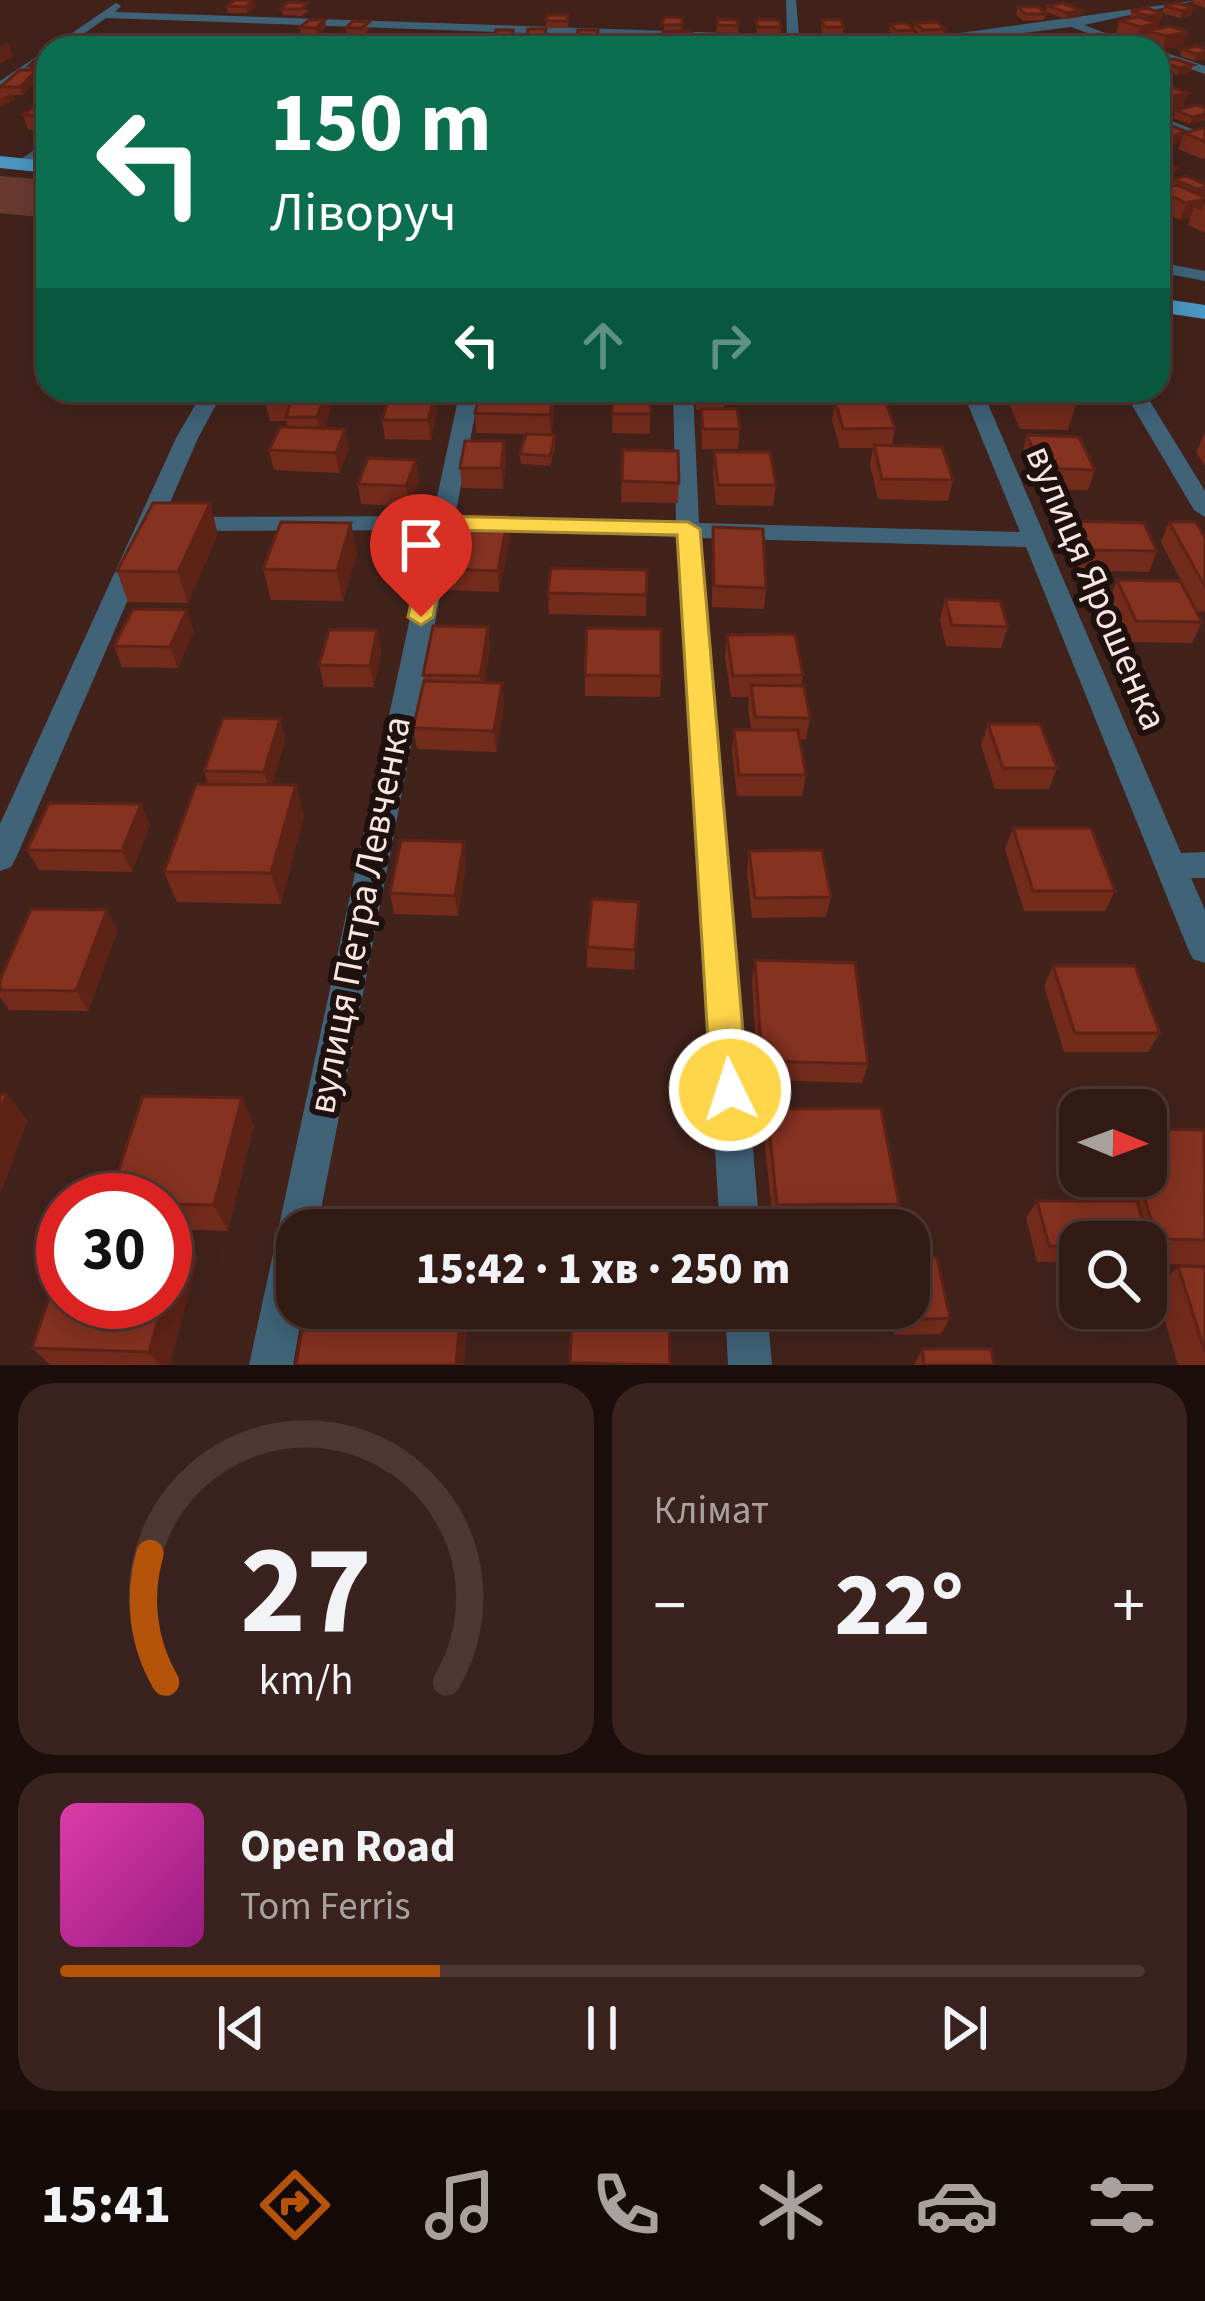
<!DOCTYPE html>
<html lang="uk">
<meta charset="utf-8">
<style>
body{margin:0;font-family:"Source Sans 3",sans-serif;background:#3a231e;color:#f1f3f6;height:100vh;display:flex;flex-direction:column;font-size:45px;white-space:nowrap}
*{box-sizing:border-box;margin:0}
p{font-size:39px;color:#a8a1a0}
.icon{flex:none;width:66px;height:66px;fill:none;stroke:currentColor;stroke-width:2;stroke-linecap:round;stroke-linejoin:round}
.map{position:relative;height:1365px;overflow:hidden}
.sheet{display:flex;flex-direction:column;gap:18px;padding:18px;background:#1c0e0c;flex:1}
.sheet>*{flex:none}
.top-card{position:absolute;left:36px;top:36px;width:1134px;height:366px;border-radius:36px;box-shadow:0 6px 30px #0003,0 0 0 3px #4d3834;background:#0b6e4f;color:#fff;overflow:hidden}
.needle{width:78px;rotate:91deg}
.tools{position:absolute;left:1059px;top:1089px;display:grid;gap:24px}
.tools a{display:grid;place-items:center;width:108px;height:108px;border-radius:24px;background:#321a15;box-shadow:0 6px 30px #0003,0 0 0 3px #4d3834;font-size:60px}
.speed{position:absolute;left:36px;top:1173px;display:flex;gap:24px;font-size:60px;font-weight:700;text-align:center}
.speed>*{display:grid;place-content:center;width:156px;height:156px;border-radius:50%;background:#321a15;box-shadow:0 6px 30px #0003,0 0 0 3px #4d3834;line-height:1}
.speed .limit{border:18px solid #d22;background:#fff;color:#111}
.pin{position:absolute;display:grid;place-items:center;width:102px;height:102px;color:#fff;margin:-123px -51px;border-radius:50% 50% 50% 0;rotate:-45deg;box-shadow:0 0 12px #0007}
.pin .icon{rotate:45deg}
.me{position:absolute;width:132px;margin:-66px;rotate:356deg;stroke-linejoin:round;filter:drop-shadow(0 0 9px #0008)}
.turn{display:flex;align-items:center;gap:42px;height:252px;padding:0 36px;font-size:54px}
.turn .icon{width:156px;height:156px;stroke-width:2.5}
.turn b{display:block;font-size:84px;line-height:102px}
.lanes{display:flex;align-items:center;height:114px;padding:0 36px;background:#0003;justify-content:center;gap:60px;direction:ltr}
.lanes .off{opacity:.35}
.big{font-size:90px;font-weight:800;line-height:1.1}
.sheet .widget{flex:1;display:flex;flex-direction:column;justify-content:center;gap:18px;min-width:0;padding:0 42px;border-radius:36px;background:#3a231e}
.sheet .dial{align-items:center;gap:0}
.dial svg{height:312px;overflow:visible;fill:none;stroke:#4d3834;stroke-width:7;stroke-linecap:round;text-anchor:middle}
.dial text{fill:#f1f3f6;stroke:none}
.song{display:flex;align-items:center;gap:36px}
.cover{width:144px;height:144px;border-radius:18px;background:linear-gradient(135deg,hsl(320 70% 55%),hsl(310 70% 35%))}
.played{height:12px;border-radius:6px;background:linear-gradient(90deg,#b45309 35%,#4d3834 35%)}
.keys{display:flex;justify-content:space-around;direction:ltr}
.heat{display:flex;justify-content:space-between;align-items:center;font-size:66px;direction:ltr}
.sheet .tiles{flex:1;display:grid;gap:18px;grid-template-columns:1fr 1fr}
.widget:last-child{grid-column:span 2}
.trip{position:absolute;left:276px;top:1209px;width:654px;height:120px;border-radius:36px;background:#321a15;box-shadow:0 6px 30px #0003,0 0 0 3px #4d3834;font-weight:800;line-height:120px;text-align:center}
.dock{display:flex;height:192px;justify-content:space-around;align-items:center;background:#140a08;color:#a8a1a0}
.dock .icon{width:84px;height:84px}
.dock .on{color:#b45309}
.dock b{font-size:54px;color:#f1f3f6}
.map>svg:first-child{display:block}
</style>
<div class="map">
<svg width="1205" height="1365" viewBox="0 0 1205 1365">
<rect width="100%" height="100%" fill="#42231c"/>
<path fill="#6a3a2f" d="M0,176L48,180L44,202L48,203V218L0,213Z"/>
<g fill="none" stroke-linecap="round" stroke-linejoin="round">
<path fill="#406378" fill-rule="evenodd" d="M786,0H796L799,35L916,39L1199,0L1084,25L1146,48H1129L1071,27L916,47L106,18L64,48H50L116,3L121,6L115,12L787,35Z
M48,49V59L0,91V81Z
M1158,50L1205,66V74L1158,58Z
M1158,116L1205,134V143L1158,125Z
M48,141V152L28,167H18V161Z
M1158,262L1205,271V281L1158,272Z
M204,390H224L198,438L16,858L11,867L0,871V824L176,438Z
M460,390H480L455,516L676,523L673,390H693L699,523L1020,532L962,390H982L1181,853L1205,852V878H1191L1205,910V963L1193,959L1188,949L1026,547L700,538L760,1230H720L677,537L453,530L317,1230H297V1308H303L293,1365H249L429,530L180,531L168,524L180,517L433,516Z
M1123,390H1143L1205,491V517L1194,510Z
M725,1308H767L772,1365H728Z"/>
<path fill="#4a97c3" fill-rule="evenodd" d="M0,156L48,161V173L0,168Z
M1158,298L1205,305V319L1158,312Z"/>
</g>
<path fill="#732b1c" d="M254,0L255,7L247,13H228L227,6Z
M1194,0H1205V8L1193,4Z
M1048,6L1080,17L1065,19L1046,12Z
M1164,6L1192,15L1180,18L1162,13Z
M1018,7L1046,14L1044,20L1023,21L1016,14Z
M281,9L309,10L302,16L283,15Z
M1131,11L1163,14L1161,20L1154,22L1159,23L1157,29L1184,45L1162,50L1144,44L1146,39L1136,41L1116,34L1119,20L1131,18L1130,17Z
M664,17L683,25L682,31L693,40V48H664Z
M738,20V33L716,32L717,25Z
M756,20L781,27V34H757Z
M822,20L844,27L843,34H823L821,27Z
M546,21L569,22L567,28H546Z
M915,23L945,29L944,36L921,37L914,29Z
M890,24L914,30L913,37H895L889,31Z
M300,27H326L318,35L301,34Z
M346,28H370L363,35L347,34Z
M546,29L545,44H527V37Z
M513,30V44H495L494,37Z
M598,30L597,45H577V38Z
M706,35H724V48H705Z
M1081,37L1109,46L1090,48L1079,44Z
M763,38L793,44L792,48H763Z
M1182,49H1205V59L1194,61L1180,56Z
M48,61V74H38L39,78L23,95H13L15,100L0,107V85L31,70L29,66Z
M1161,61L1190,72L1177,75L1158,69Z
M1170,86L1160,113L1158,112V88Z
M48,107V131L28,130L23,115Z
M1205,108L1190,124L1173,118L1176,110Z
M1158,129L1187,132L1205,129V158L1202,159L1178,149L1181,142L1164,146L1158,144Z
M1158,159L1174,176L1162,179L1159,189L1171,186L1173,179L1205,184V195L1201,196L1205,205V233L1188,225L1190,218L1180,220L1158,210Z
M260,390H336L324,429L349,449L339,473L274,470L269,450L288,427L286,421H270L265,402H263Z
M613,390H650V434L612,433Z
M696,390H754L753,396L724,395V409L740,429L738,449H702L701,410H696Z
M770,390H800V392Z
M823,390H918L917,397L825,396Z
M1003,390H1071L1077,401L1068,430L1020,429Z
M435,393L437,412L431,440L385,439L382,420Z
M553,396L554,416L551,435L555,445L550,466L521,464L520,454L525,434L476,433L475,413Z
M835,401L895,428L892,446L953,480L948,501L878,499L870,465L873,448H840L832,420Z
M1205,432V466L1196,452Z
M1027,435L1095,470L1088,490L1034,489L1022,455Z
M504,441L506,461L503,489L462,488L460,468Z
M623,450L679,483L678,503L621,502Z
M714,452L776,485L773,506L716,505L713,472Z
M419,480L409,507L361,504L358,484Z
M508,516L510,537L499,592L447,590L444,569Z
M1065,521L1157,551L1149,572L1072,570L1058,542Z
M1169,522L1205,538V612L1197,611L1161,542Z
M713,527L766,588L764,609L712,607Z
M218,534L188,603L128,602L117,571Z
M357,554L343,601L271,600L263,569Z
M647,570L646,616L549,614L548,593Z
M1117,580L1202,622L1192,643L1128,642L1109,601Z
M945,599L1008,627L1001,648L946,646L940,620Z
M488,627L490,648L484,682L502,683L504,704L496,752L417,749L413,728L424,681L423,675Z
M377,630L381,651L374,687H324L319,665Z
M194,631L178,668L122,667L114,646Z
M727,635L803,675L801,686L810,718L806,739H800L806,775L802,796H737L732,751L734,730H751L748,707L749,697H731L725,656Z
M585,675L661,676L660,697L585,696Z
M280,719L285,740L272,785H296L304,816L281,904L177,902L164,872L208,784L204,771Z
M988,724L1057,768L1049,789H995L981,745Z
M141,804L150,825L132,872L39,870L27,850Z
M1013,828L1115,891L1105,911H1024L1005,849Z
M749,851L831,897L826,917L752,918L747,872Z
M466,863L458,916L394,914L390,893Z
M639,902L634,970L587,967V947Z
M118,930L88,1011L9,1010L0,997V980Z
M755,960L868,1064L862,1083L758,1080L752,980Z
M1053,966L1160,1033L1148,1052H1064L1044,986Z
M242,1098L254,1126L228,1231L165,1229V1200Z
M767,1109L899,1204L891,1222H773L763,1127Z
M1205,1134V1265L1146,1264V1242H1080V1263L1037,1262L1026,1218L1037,1201H1118L1111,1176H1146Z
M198,1257L170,1365H50L32,1348Z
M1178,1266L1205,1267V1365H1178L1156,1291Z
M890,1308H909L950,1318L941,1334L895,1335Z
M922,1349L994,1365H914Z"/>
<path fill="#5e2317" d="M254,0L255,7L247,13L246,7Z
M1194,8L1192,15L1180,18L1182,11Z
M1082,10L1080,17L1065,19L1067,13Z
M1163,14L1161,20L1146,23L1148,16Z
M325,20L326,27L318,35L316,28Z
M1159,23L1156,33L1148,31L1146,39L1136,41L1140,27Z
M1188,32L1184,45L1162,50L1166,36Z
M1111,39L1109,46L1093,48L1095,42Z
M8,42L13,56L0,64V47Z
M1205,52V59L1194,61L1196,54Z
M1193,65L1190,72L1177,75L1179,68Z
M37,70L39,78L23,95L20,87Z
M12,93L15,100L0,107V99Z
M1188,93L1183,108L1160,113L1165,98Z
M1205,114V121L1190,124L1192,117Z
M1183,134L1181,142L1164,146L1166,138Z
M1177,168L1174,176L1162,179L1158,190V172Z
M1205,187V195L1193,198L1196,189Z
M1205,199L1202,211L1194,207L1190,218L1180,220L1186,203Z
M327,390H336V392L321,437L317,417Z
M435,393L437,412L431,440L428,420Z
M553,396L554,416L551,435L550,415Z
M345,429L349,449L339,473L336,453Z
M504,441L506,461L503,489L501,468Z
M416,460L419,480L409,507L406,486Z
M210,503L218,534L188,603L178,572Z
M508,516L510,537L499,592L498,571Z
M351,523L357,554L343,601L337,571Z
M187,610L194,631L178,668L170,647Z
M488,627L490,648L482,697L480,676Z
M377,630L381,651L374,687L370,666Z
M502,683L504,704L496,752L494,731Z
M280,719L285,740L270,793L264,772Z
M296,785L304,816L281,904L271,873Z
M141,804L150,825L132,872L122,851Z
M464,842L466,863L458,916L455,896Z
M107,910L118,930L88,1011L76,991Z
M7,1094L28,1121L0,1195V1112Z
M242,1098L254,1126L228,1231L214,1205Z
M182,1232L198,1257L170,1365H160L149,1352L163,1302H165V1295Z
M461,1308H469L464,1365H456Z"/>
<path fill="#863221" stroke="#5e2317" stroke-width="3" d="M234,0H253L246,7L227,6Z
M288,2L308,3L301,9H281Z
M1062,3L1082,10L1067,13L1048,6Z
M1177,3L1194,8L1182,11L1164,6Z
M1018,7H1039L1046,14H1025Z
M1147,8L1163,14L1148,16L1131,11Z
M547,15H568L567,21H546Z
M664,17L683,18L682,25H662Z
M1138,17L1159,23L1140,27L1119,20Z
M718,19L738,20V26L717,25Z
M309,20H325L316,28L300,27Z
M756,20H779L781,27H758Z
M822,20H841L844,27H824Z
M353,21L369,22L362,28H346Z
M937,22L945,29L923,30L915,23Z
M907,23L914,30L896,31L890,24Z
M1170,26L1188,32L1166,36L1148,31Z
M528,29H546L545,37H527Z
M496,30H513L512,37H494Z
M578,30H598L597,38H577Z
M691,31L693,40H665L663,32Z
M1097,34L1111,39L1095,42L1081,37Z
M706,35H724V42H705Z
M736,38H752L754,46H738Z
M763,38H787L793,44H763Z
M1025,44L1034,48L1011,47Z
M1197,46L1205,49V52L1196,54L1182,49Z
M1175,59L1193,65L1179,68L1161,61Z
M35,60L48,61V66H29Z
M20,70H37L20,87H0Z
M1170,86L1188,93L1165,98L1158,95V88Z
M1197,105L1205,108V114L1192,117L1176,110Z
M33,107H48V114L46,116L23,115Z
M1172,126L1187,132L1166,138L1158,135V129Z
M1203,128L1205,129V142L1184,133Z
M1158,159L1177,168L1158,172Z
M1186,176L1205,184V187L1196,189L1173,179Z
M1177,185L1205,197V199L1186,203L1158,190Z
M270,390H327L317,417H286L291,401H265Z
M613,390H650L651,414H612Z
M696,390H723L724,401L697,400Z
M1024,390H1071L1077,393V401L1028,400Z
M390,392L435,393L428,420H382Z
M480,394L553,396L550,415L475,413Z
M885,400L895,428L843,429L835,401Z
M701,409H737L740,429H703Z
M280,427L345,429L336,453L269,450Z
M526,434L555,435L550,456L520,454Z
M1027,435L1079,437L1095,470L1040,468Z
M465,441H504L501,468H460Z
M874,445L942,447L953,480L882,479Z
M623,450L678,451L679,483L622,481Z
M714,452H770L776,485H718Z
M368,458L416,460L406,486L358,484Z
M153,503H210L178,572L117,571Z
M458,515L508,516L498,571L444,569Z
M1065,521L1144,523L1157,551L1080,550Z
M281,522L351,523L337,571L263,569Z
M1169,522H1196L1205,538V587Z
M713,527L763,529L766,588L714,586Z
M551,568L647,570L646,595L548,593Z
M1117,580L1180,581L1202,622L1136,621Z
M945,599L1000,601L1008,627L952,625Z
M133,609L187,610L170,647L114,646Z
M433,626L488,627L480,676L423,675Z
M587,628L661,629V676L585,675Z
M329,630H377L370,666L319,665Z
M795,634L803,675L733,676L727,635Z
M424,681L502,683L494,731L413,728Z
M751,685L804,686L810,718L755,717Z
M223,718L280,719L264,772L204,771Z
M988,724H1040L1057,768H1003Z
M734,730H798L806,775H739Z
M196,784L296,785L271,873L164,872Z
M49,803L141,804L122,851L27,850Z
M1013,828H1091L1115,891H1033Z
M401,840L464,842L455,896L390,893Z
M822,850L831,897L755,898L749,851Z
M592,899L639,902L635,950L587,947Z
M31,909L107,910L76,991L0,990V980Z
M755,960L855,963L868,1064L762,1061Z
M1053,966H1135L1160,1033H1075Z
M0,1094H7L0,1112Z
M143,1096L242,1098L214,1205L165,1204V1200H109Z
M881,1108L899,1204L777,1205L767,1109Z
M1146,1129L1204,1130L1205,1240L1157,1239L1138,1176H1146Z
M1037,1201H1137L1151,1247H1146V1242H1080V1246H1049Z
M165,1232H182L165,1295Z
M937,1257L950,1318L903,1320L901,1308H909V1259Z
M63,1258V1302H163L149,1352L32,1348Z
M1178,1266L1205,1267V1352Z
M306,1308H461L456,1365H296Z
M572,1308H669L670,1365L570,1363Z
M922,1349H991L994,1365H924Z"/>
<path fill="#ffd54a" stroke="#a68a30" stroke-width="3" d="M440,516L688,522L700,529L748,1090L743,1102L730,1107L716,1102L711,1090L677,535L450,530L433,617L421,625L408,617L428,523Z"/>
<g text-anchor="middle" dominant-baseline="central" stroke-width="12" stroke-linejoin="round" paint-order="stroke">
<g font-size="39" fill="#fae5e0" stroke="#1f110e">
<text transform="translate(1096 588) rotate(67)">вулиця Ярошенка</text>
<text transform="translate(360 915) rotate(-79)">вулиця Петра Левченка</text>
</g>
</g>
</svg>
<div class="tools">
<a><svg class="needle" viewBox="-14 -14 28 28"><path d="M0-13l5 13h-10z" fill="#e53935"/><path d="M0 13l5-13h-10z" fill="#a8a1a0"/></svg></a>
<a><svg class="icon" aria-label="search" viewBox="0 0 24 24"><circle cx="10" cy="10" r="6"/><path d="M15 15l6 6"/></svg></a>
</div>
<div class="speed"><div class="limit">30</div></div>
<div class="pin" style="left:421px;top:617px;background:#d93025"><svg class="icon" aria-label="arrive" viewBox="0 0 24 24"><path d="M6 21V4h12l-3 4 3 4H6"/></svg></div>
<svg class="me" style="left:730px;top:1090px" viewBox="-20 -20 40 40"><circle r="17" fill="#ffd54a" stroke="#fff" stroke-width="3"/><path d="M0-11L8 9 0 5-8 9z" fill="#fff"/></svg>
<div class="trip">15:42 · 1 хв · 250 m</div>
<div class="top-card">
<div class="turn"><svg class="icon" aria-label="left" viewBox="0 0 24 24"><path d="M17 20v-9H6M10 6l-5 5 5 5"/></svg><div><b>150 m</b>Ліворуч</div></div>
<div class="lanes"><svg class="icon" aria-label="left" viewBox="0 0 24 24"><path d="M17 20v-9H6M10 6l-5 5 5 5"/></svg><svg class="icon off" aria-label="ahead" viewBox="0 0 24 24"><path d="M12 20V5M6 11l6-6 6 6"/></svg><svg class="icon off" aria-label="right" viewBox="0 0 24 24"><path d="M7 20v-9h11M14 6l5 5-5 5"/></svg></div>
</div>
</div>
<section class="sheet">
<div class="tiles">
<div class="widget dial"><svg viewBox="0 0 100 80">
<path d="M14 69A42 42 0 1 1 86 69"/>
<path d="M14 69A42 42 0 0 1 10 36" stroke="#b45309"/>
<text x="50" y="56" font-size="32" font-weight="700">27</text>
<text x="50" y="72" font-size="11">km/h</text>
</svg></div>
<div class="widget"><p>Клімат</p>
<div class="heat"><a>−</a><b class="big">22°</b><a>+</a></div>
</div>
<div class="widget">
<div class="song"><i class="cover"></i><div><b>Open Road</b><p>Tom Ferris</p></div></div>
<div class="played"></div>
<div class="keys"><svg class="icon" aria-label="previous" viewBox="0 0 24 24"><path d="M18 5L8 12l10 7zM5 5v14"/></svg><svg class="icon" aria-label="pause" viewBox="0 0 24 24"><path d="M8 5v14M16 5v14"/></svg><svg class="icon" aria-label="next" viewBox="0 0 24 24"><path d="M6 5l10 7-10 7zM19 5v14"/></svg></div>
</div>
</div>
</section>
<nav class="dock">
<b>15:41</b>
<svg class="icon on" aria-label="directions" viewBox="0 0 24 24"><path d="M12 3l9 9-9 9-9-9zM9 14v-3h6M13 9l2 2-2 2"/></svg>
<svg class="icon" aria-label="music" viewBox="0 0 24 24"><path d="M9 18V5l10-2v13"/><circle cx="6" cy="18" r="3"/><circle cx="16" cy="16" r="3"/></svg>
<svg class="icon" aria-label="phone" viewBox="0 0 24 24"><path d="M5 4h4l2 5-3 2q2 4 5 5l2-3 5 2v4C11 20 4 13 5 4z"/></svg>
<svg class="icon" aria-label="climate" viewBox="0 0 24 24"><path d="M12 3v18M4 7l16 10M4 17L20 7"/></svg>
<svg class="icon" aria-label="car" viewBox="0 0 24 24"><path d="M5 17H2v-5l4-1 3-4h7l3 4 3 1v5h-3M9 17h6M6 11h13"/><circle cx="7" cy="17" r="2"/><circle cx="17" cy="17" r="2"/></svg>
<svg class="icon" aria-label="filters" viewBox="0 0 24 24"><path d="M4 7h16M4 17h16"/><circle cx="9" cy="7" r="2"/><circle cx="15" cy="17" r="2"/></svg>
</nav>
